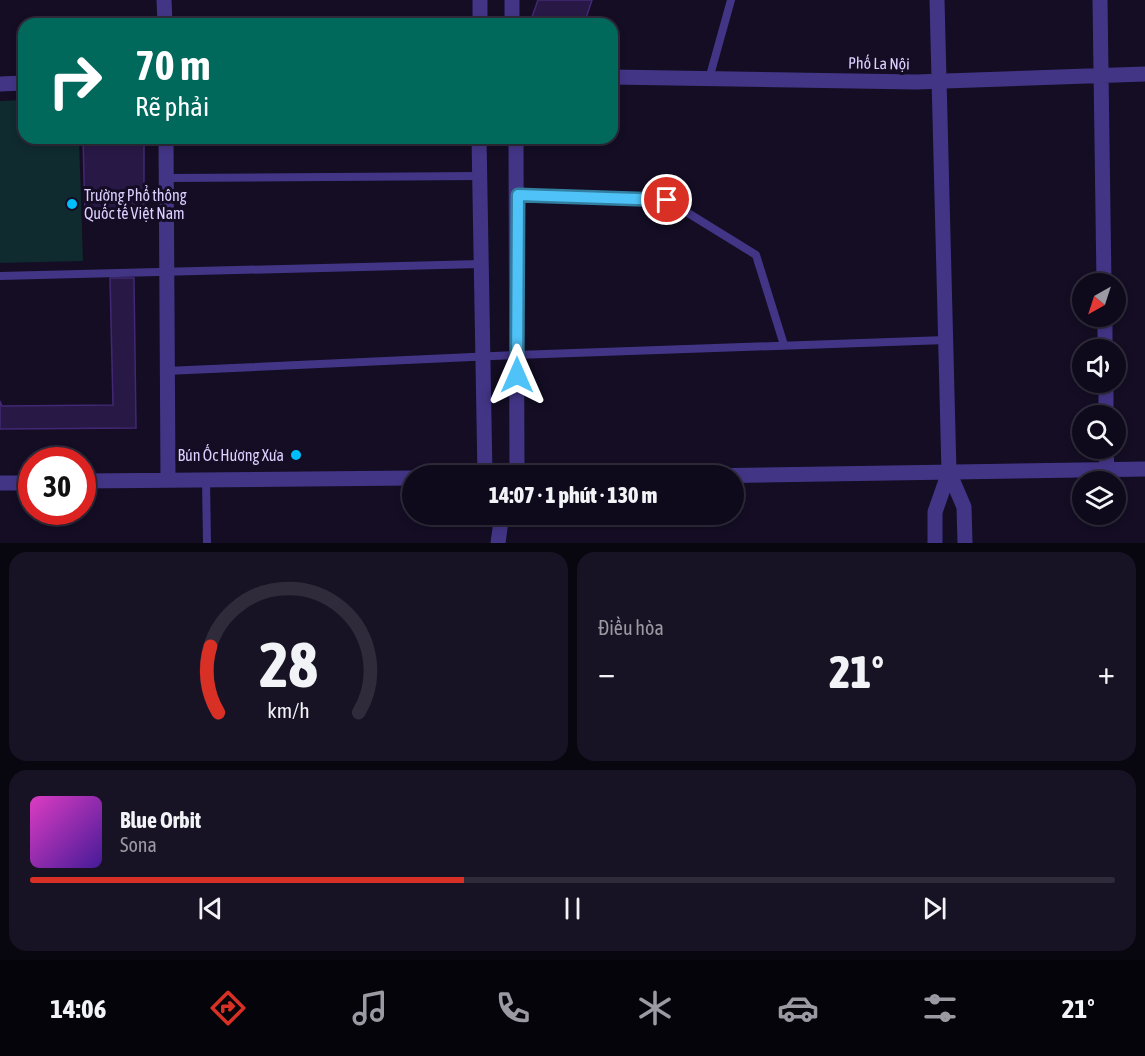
<!DOCTYPE html>
<html lang="vi">
<meta charset="utf-8">
<style>
body{margin:0;font-family:"Asap Condensed",sans-serif;background:#181324;color:#f1f3f6;height:100vh;display:flex;flex-direction:column;font-size:22px;white-space:nowrap}
*{box-sizing:border-box;margin:0}
p{font-size:20px;color:#9b9aa3}
.icon{flex:none;width:33px;height:33px;fill:none;stroke:currentColor;stroke-width:2;stroke-linecap:round;stroke-linejoin:round}
.map{position:relative;height:543px;overflow:hidden}
.side{display:flex;flex-direction:column;gap:9px;padding:9px;background:#08060f;flex:1}
.side>*{flex:none}
.guide{position:absolute;left:18px;top:18px;width:600px;height:126px;border-radius:18px;box-shadow:0 3px 9px #0003,0 0 0 2px #2f2b3a;background:#00695c;color:#fff;overflow:hidden}
.needle{width:39px;rotate:219deg}
.controls{position:absolute;left:1072px;top:273px;display:grid;gap:12px}
.controls a{display:grid;place-items:center;width:54px;height:54px;border-radius:50%;background:#0f0a1b;box-shadow:0 3px 9px #0003,0 0 0 2px #2f2b3a;font-size:30px}
.speed{position:absolute;left:18px;top:447px;display:flex;gap:12px;font-size:30px;font-weight:700;text-align:center}
.speed>*{display:grid;place-content:center;width:78px;height:78px;border-radius:50%;background:#0f0a1b;box-shadow:0 3px 9px #0003,0 0 0 2px #2f2b3a;line-height:1}
.speed .limit{border:9px solid #d22;background:#fff;color:#111}
.pin{position:absolute;display:grid;place-items:center;width:51px;height:51px;color:#fff;margin:-26px;border:3px solid #fff;border-radius:50%;box-shadow:0 2px 6px #0007}
.me{position:absolute;width:66px;margin:-33px;rotate:0deg;stroke-linejoin:round;filter:drop-shadow(0 0 4px #0008)}
.turn{display:flex;align-items:center;gap:21px;height:126px;padding:0 18px;font-size:27px}
.turn .icon{width:78px;height:78px;stroke-width:2.5}
.turn b{display:block;font-size:42px;line-height:51px}
.big{font-size:45px;font-weight:800;line-height:1.1}
.side .card{flex:1;display:flex;flex-direction:column;justify-content:center;gap:9px;min-width:0;padding:0 21px;border-radius:18px;background:#181324}
.side .dial{align-items:center;gap:0}
.dial svg{height:156px;overflow:visible;fill:none;stroke:#2f2b3a;stroke-width:7;stroke-linecap:round;text-anchor:middle}
.dial text{fill:#f1f3f6;stroke:none}
.song{display:flex;align-items:center;gap:18px}
.cover{width:72px;height:72px;border-radius:9px;background:linear-gradient(135deg,hsl(310 70% 55%),hsl(260 70% 35%))}
.played{height:6px;border-radius:3px;background:linear-gradient(90deg,#d93025 40%,#2f2b3a 40%)}
.keys{display:flex;justify-content:space-around;direction:ltr}
.heat{display:flex;justify-content:space-between;align-items:center;font-size:33px;direction:ltr}
.side .tiles{flex:1;display:grid;gap:9px;grid-template-columns:1fr 1fr}
.card:last-child{grid-column:span 2}
.trip{position:absolute;left:402px;top:465px;width:342px;height:60px;border-radius:30px;background:#0f0a1b;box-shadow:0 3px 9px #0003,0 0 0 2px #2f2b3a;font-weight:800;line-height:60px;text-align:center}
.dock{display:flex;height:96px;justify-content:space-around;align-items:center;background:#06040b;color:#9b9aa3}
.dock .icon{width:42px;height:42px}
.dock .selected{color:#d93025}
.dock b{font-size:27px;color:#f1f3f6}
.map>svg:first-child{display:block}
</style>
<div class="map">
<svg width="1145" height="543" viewBox="0 0 1145 543">
<rect width="100%" height="100%" fill="#140d24"/>
<path fill="#0f2b2f" d="M24,100V138H79L83,261L0,263V101Z"/>
<path fill="#281846" stroke="#422874" stroke-width="1.5" d="M538,0H592L584,24H549L532,17Z
M83,138H144V214L85,215Z
M110,278H134L136,428L0,429V401L2,406L113,405Z"/>
<g fill="none" stroke-linecap="round" stroke-linejoin="round">
<path stroke="#433586" stroke-width="8" d="M709,79L731,0
M166,178L479,176
M518,195L667,200L756,255L784,345
M0,276L480,264
M166,371L517,355L946,340
M206,479L207,543"/>
<path stroke="#433586" stroke-width="15" d="M164,0L165,24
M512,0V24
M1100,0L1104,284
M480,24V0
M612,77L916,82L1145,74
M0,84L24,83
M166,138L168,479
M479,138L485,476
M516,138L517,476
M1105,316V350
M1106,382V416
M1106,448L1107,470
M700,476L1145,469
M82,481L412,478
M0,483H32
M498,543L502,514"/>
<path stroke="#433586" stroke-width="15" d="M949,472L964,507L965,543
M935,543V512L949,472L937,0"/>
</g>
<g fill="none" stroke-linecap="round" stroke-linejoin="round">
<g stroke="#337fa1" stroke-width="15">
<path id="route" d="M517,375L518,195L667,200"/>
</g>
<use href="#route" stroke="#4fc3f7" stroke-width="10"/>
</g>
<g fill="#00befb" stroke="#140d24" stroke-width="2">
<circle cx="72" cy="204" r="6"/>
<circle cx="296" cy="455" r="6"/>
</g>
<g text-anchor="middle" dominant-baseline="central" stroke-width="6" stroke-linejoin="round" paint-order="stroke">
<g font-size="16" fill="#dcd0ff" stroke="#140d24">
<text transform="translate(879 63) rotate(1)">Phố La Nội</text>
</g>
<g font-size="16" fill="#dcd0ff" stroke="#140d24" text-anchor="start">
<text x="84" y="195">Trường Phổ thông<tspan x="84" dy="18">Quốc tế Việt Nam</tspan></text>
<text x="284" y="455" text-anchor="end">Bún Ốc Hương Xưa</text>
</g>
</g>
</svg>
<div class="controls">
<a><svg class="needle" viewBox="-14 -14 28 28"><path d="M0-13l5 13h-10z" fill="#e53935"/><path d="M0 13l5-13h-10z" fill="#9b9aa3"/></svg></a>
<a><svg class="icon" aria-label="sound" viewBox="0 0 24 24"><path d="M4 9h4l5-4v14l-5-4H4zM17 9q2 3 0 6"/></svg></a>
<a><svg class="icon" aria-label="search" viewBox="0 0 24 24"><circle cx="10" cy="10" r="6"/><path d="M15 15l6 6"/></svg></a>
<a><svg class="icon" aria-label="layers" viewBox="0 0 24 24"><path d="M12 4l9 5-9 5-9-5zM3 14l9 5 9-5"/></svg></a>
</div>
<div class="speed"><div class="limit">30</div></div>
<div class="pin" style="left:667px;top:200px;background:#d93025"><svg class="icon" aria-label="arrive" viewBox="0 0 24 24"><path d="M6 21V4h12l-3 4 3 4H6"/></svg></div>
<svg class="me" style="left:517px;top:375px" viewBox="-20 -20 40 40"><path d="M0-17L14 15 0 8-14 15z" fill="#4fc3f7" stroke="#fff" stroke-width="4"/></svg>
<div class="trip">14:07 · 1 phút · 130 m</div>
<div class="guide">
<div class="turn"><svg class="icon" aria-label="right" viewBox="0 0 24 24"><path d="M7 20v-9h11M14 6l5 5-5 5"/></svg><div><b>70 m</b>Rẽ phải</div></div>
</div>
</div>
<section class="side">
<div class="tiles">
<div class="card dial"><svg viewBox="0 0 100 80">
<path d="M14 69A42 42 0 1 1 86 69"/>
<path d="M14 69A42 42 0 0 1 10 35" stroke="#d93025"/>
<text x="50" y="56" font-size="32" font-weight="700">28</text>
<text x="50" y="72" font-size="11">km/h</text>
</svg></div>
<div class="card"><p>Điều hòa</p>
<div class="heat"><a>−</a><b class="big">21°</b><a>+</a></div>
</div>
<div class="card">
<div class="song"><i class="cover"></i><div><b>Blue Orbit</b><p>Sona</p></div></div>
<div class="played"></div>
<div class="keys"><svg class="icon" aria-label="previous" viewBox="0 0 24 24"><path d="M18 5L8 12l10 7zM5 5v14"/></svg><svg class="icon" aria-label="pause" viewBox="0 0 24 24"><path d="M8 5v14M16 5v14"/></svg><svg class="icon" aria-label="next" viewBox="0 0 24 24"><path d="M6 5l10 7-10 7zM19 5v14"/></svg></div>
</div>
</div>
</section>
<nav class="dock">
<b>14:06</b>
<svg class="icon selected" aria-label="directions" viewBox="0 0 24 24"><path d="M12 3l9 9-9 9-9-9zM9 14v-3h6M13 9l2 2-2 2"/></svg>
<svg class="icon" aria-label="music" viewBox="0 0 24 24"><path d="M9 18V5l10-2v13"/><circle cx="6" cy="18" r="3"/><circle cx="16" cy="16" r="3"/></svg>
<svg class="icon" aria-label="phone" viewBox="0 0 24 24"><path d="M5 4h4l2 5-3 2q2 4 5 5l2-3 5 2v4C11 20 4 13 5 4z"/></svg>
<svg class="icon" aria-label="climate" viewBox="0 0 24 24"><path d="M12 3v18M4 7l16 10M4 17L20 7"/></svg>
<svg class="icon" aria-label="car" viewBox="0 0 24 24"><path d="M5 17H2v-5l4-1 3-4h7l3 4 3 1v5h-3M9 17h6M6 11h13"/><circle cx="7" cy="17" r="2"/><circle cx="17" cy="17" r="2"/></svg>
<svg class="icon" aria-label="filters" viewBox="0 0 24 24"><path d="M4 7h16M4 17h16"/><circle cx="9" cy="7" r="2"/><circle cx="15" cy="17" r="2"/></svg>
<b>21°</b>
</nav>
